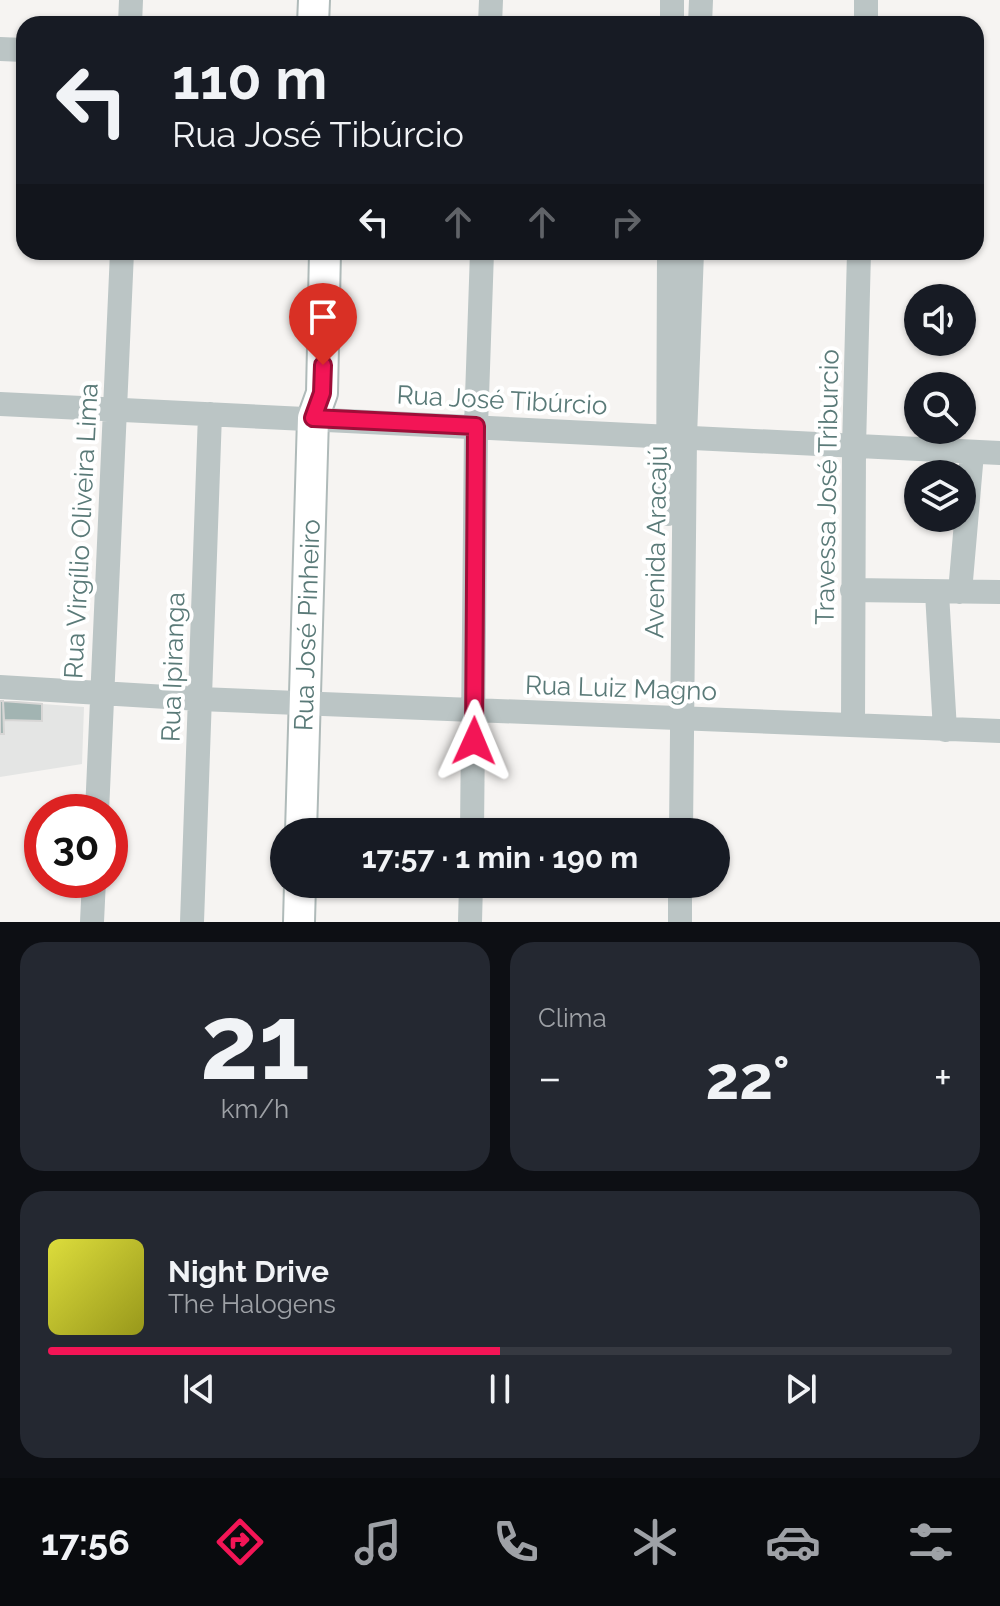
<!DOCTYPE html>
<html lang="pt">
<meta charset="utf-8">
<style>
body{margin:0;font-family:Raleway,sans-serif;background:#242831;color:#f1f3f6;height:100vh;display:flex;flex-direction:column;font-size:30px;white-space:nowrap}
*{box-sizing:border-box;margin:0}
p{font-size:26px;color:#9ea1a6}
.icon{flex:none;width:44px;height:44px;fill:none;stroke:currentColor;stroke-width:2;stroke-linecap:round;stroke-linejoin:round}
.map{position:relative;height:922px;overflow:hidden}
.side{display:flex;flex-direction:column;gap:20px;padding:20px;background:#0d0f14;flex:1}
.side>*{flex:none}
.banner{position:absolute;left:16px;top:16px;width:968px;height:244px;border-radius:24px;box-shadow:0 2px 6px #0004;background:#171b24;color:#f1f3f6;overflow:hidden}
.fabs{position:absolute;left:904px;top:284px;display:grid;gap:16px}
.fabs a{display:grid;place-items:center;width:72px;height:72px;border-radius:50%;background:#171b24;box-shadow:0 2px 6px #0004;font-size:40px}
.speed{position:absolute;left:24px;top:794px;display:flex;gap:16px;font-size:40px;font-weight:700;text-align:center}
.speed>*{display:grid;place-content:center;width:104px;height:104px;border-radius:50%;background:#171b24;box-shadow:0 2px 6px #0004;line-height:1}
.speed .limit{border:12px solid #d22;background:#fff;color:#111}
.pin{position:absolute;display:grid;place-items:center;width:68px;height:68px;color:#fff;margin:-82px -34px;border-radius:50% 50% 50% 0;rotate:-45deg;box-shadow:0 0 8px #0007}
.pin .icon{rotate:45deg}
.me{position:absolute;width:88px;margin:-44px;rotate:1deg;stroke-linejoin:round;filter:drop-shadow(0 0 6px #0008)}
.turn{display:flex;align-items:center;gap:28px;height:168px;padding:0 24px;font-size:36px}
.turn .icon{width:104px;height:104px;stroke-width:2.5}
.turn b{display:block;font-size:56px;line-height:68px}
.lanes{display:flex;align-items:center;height:76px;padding:0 24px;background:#0003;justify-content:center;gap:40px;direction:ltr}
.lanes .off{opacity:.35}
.big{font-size:60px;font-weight:700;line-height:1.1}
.side .widget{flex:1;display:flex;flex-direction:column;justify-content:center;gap:12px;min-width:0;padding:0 28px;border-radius:24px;background:#242831}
.side .dial{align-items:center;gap:0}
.dial b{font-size:104px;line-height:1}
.song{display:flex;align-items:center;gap:24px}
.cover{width:96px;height:96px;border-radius:12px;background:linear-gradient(135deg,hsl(60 70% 55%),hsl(60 70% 35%))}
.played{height:8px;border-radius:4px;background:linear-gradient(90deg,#f31556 50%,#363941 50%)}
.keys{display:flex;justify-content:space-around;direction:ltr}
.heat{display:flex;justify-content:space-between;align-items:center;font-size:44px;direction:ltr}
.side .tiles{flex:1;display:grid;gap:20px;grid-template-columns:1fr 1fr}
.widget:last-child{grid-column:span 2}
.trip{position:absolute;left:270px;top:818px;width:460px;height:80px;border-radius:40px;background:#171b24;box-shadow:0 2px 6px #0004;font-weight:700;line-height:80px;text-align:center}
.dock{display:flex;height:128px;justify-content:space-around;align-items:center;background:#090b0e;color:#9ea1a6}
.dock .icon{width:56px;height:56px}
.dock .active{color:#f31556}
.dock b{font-size:36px;color:#f1f3f6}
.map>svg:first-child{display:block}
</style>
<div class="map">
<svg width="1000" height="922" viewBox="0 0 1000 922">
<rect width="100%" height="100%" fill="#f6f4f2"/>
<path fill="#e4e5e4" d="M0,701L84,707L82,764L0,777Z"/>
<path fill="#a2b4b2" stroke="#d7d6d5" stroke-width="2" d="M0,701H3L4,734H0Z
M3,701L42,704V721L4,720Z"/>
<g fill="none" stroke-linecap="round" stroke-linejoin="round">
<g stroke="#afbab9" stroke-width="34">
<path id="major" d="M313,24L314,0
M301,832L313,418L322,393L325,252
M299,922L300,884"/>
</g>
<path stroke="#bbc5c5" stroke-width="24" d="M130,24L131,0
M490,24L491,0
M672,24V0
M700,24L701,0
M866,24V0
M0,49L24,50
M0,404L1000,453
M668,514L669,252
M852,590L1000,592
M960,592L972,453
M937,593L945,730
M0,687L200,699L1000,731
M853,723L854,447L859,252
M97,812L122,252
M472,832L476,426L482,252
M681,832L685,437L692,252
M92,922L94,880
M192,922L210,414
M470,922L471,884
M680,922V884"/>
<use href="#major" stroke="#fff" stroke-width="30"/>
</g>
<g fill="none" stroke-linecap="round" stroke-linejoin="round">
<g stroke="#9e0e38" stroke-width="20">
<path id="route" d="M323,365L322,393L313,418L476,426L474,741"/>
</g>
<use href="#route" stroke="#f31556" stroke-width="14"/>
</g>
<g text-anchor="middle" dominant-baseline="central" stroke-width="8" stroke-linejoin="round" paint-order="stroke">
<g font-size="26" fill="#5a7a78" stroke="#fff">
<text transform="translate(502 400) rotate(3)">Rua José Tibúrcio</text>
<text transform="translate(827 487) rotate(-89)">Travessa José Triburcio</text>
<text transform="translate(81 531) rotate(-87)">Rua Virgílio Oliveira Lima</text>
<text transform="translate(656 542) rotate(-89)">Avenida Aracajú</text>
<text transform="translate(307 625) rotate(-88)">Rua José Pinheiro</text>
<text transform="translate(173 667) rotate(-88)">Rua Ipiranga</text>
<text transform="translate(621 688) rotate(2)">Rua Luiz Magno</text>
</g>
</g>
</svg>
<div class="fabs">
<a><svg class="icon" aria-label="sound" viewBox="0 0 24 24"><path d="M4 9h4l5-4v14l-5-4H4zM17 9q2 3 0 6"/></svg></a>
<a><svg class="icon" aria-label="search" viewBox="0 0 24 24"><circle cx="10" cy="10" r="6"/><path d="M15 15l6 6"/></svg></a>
<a><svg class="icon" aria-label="layers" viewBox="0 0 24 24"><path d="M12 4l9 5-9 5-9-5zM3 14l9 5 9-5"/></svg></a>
</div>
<div class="speed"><div class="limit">30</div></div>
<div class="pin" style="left:323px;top:365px;background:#d93025"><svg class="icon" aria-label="arrive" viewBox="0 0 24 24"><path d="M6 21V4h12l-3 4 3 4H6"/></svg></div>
<svg class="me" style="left:474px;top:741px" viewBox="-20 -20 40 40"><path d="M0-17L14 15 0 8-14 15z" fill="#f31556" stroke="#fff" stroke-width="4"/></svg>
<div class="trip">17:57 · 1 min · 190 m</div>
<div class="banner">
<div class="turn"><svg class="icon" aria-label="left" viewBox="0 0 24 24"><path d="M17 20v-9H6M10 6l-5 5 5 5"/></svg><div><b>110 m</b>Rua José Tibúrcio</div></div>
<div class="lanes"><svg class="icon" aria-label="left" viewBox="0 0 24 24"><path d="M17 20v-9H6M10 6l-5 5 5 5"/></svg><svg class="icon off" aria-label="ahead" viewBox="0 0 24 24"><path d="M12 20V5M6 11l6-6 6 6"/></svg><svg class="icon off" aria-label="ahead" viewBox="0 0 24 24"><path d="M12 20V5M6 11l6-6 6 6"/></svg><svg class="icon off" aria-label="right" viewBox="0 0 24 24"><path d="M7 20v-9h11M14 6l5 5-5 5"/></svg></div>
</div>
</div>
<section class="side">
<div class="tiles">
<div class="widget dial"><b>21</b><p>km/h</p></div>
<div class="widget"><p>Clima</p>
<div class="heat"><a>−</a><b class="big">22°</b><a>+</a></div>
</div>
<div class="widget">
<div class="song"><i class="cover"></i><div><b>Night Drive</b><p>The Halogens</p></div></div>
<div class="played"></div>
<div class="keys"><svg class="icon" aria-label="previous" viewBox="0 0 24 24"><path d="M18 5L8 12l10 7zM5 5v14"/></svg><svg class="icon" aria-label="pause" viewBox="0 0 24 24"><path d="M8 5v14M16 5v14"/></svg><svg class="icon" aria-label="next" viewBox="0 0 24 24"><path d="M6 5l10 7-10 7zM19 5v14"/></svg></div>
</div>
</div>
</section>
<nav class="dock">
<b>17:56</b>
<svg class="icon active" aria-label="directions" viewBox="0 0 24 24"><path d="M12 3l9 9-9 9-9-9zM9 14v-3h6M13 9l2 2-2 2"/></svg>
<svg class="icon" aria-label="music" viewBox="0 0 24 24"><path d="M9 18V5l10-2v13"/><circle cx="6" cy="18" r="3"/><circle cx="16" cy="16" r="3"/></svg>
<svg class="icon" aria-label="phone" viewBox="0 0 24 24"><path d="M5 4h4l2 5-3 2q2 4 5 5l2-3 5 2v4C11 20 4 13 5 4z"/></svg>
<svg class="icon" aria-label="climate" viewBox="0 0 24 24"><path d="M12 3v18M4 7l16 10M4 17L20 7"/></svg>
<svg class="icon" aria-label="car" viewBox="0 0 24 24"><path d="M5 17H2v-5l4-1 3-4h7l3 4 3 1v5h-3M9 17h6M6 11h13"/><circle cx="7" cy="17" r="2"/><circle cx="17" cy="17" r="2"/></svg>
<svg class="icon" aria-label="filters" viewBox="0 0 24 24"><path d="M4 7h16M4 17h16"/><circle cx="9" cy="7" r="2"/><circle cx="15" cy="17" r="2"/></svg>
</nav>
